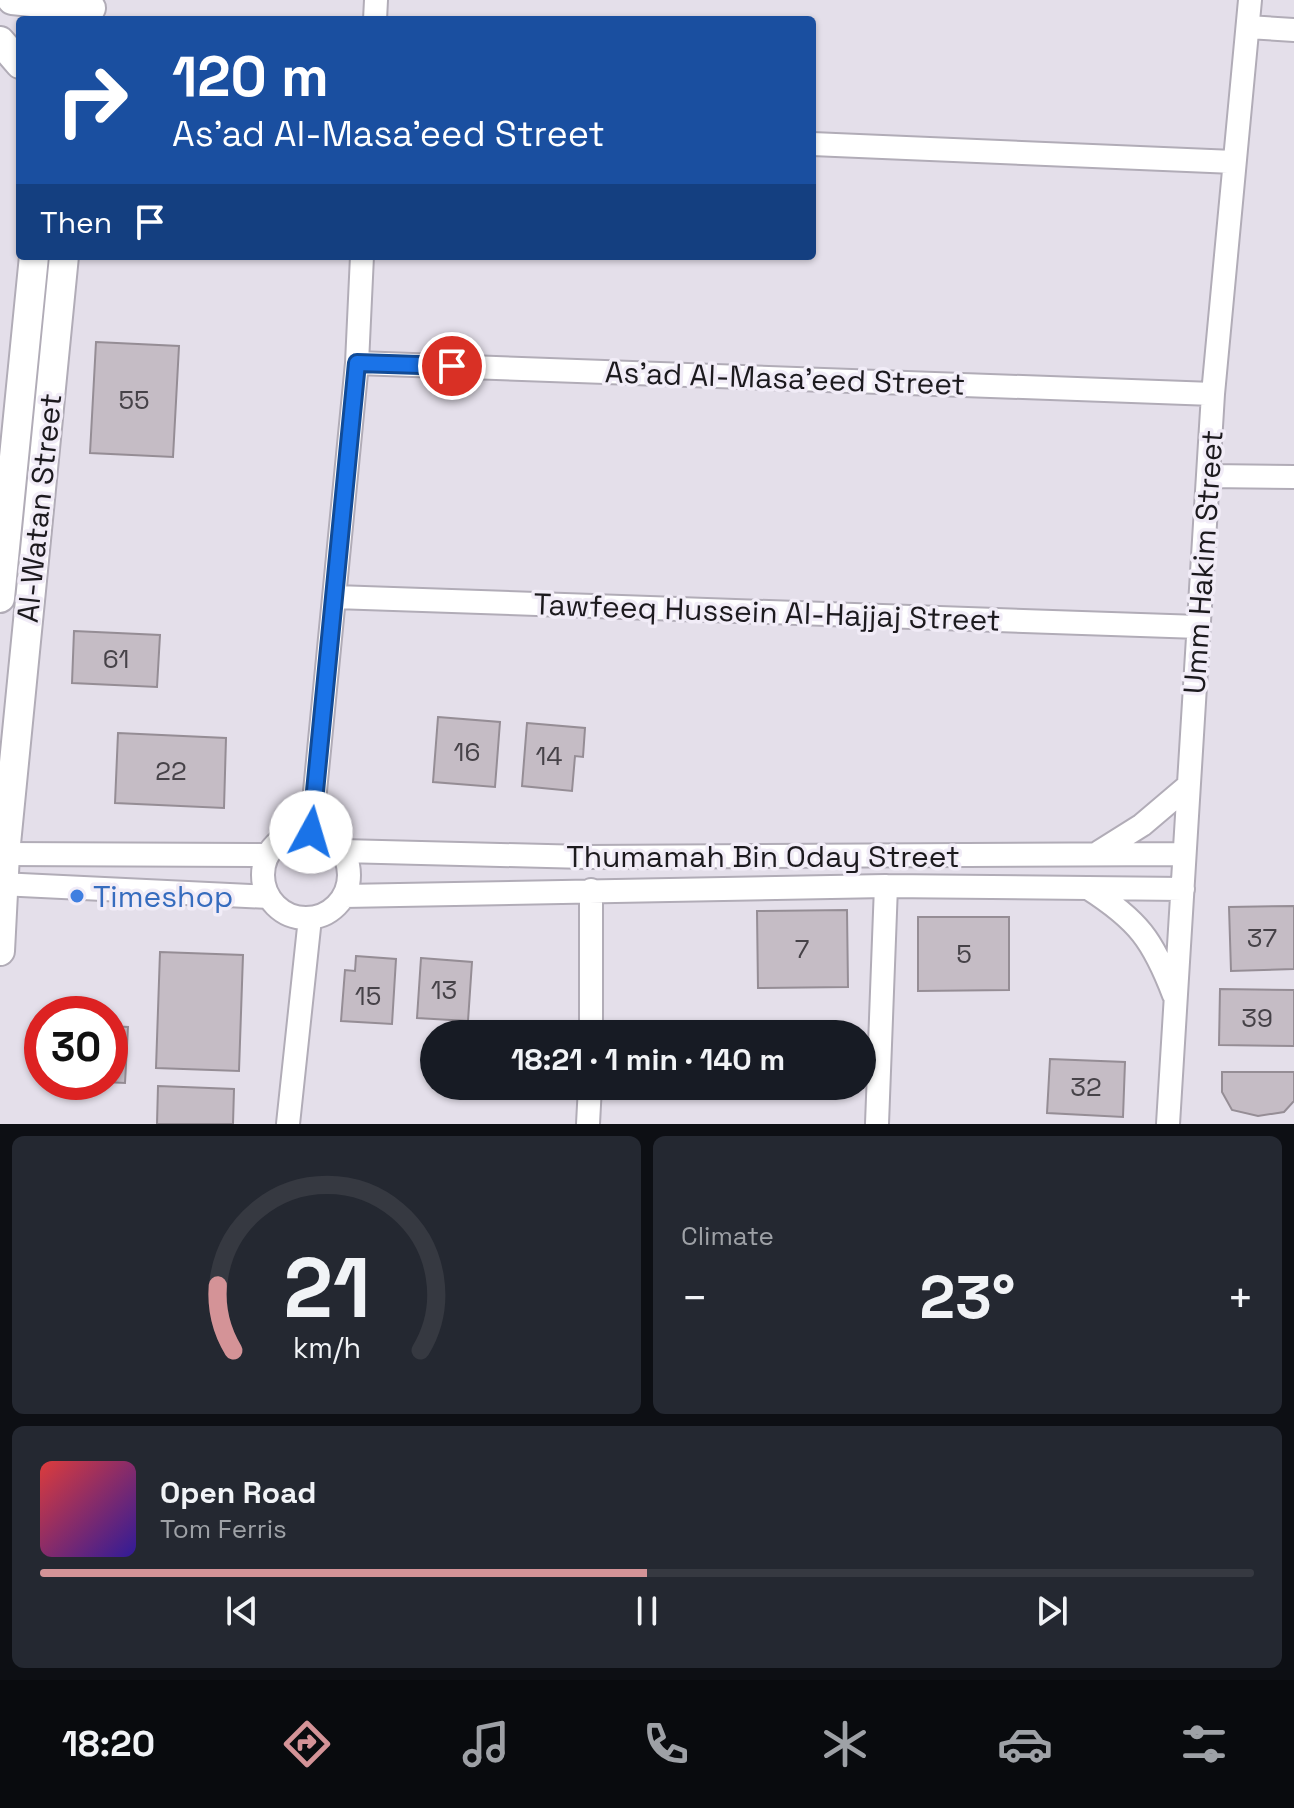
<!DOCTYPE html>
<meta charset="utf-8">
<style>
body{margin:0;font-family:"Space Grotesk",sans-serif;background:#242831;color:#f1f3f6;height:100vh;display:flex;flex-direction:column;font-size:30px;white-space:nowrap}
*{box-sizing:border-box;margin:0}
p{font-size:26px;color:#9ea1a6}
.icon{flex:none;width:44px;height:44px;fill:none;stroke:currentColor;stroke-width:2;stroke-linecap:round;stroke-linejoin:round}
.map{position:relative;height:1124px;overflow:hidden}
.side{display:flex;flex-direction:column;gap:12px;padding:12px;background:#0d0f14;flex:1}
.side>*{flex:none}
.banner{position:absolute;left:16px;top:16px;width:800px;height:244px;border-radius:8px;box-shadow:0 2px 6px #0004;background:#1a4fa0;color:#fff;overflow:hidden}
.speed{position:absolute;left:24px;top:996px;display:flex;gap:16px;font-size:40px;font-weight:700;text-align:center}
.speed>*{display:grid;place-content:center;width:104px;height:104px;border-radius:50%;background:#171b24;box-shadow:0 2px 6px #0004;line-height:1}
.speed .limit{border:12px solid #d22;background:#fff;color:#111}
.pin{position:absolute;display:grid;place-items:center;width:68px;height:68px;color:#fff;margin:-34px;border:4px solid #fff;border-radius:50%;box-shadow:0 2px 8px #0007}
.me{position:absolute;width:88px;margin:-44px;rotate:6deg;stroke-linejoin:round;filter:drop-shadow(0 0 6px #0008)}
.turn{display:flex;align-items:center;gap:28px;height:168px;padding:0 24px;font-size:36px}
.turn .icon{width:104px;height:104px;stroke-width:2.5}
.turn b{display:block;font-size:56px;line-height:68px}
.then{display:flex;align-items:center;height:76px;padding:0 24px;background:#0003;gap:16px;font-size:30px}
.big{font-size:60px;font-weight:800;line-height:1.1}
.side .tile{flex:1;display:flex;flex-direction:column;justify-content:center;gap:12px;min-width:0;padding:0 28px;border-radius:12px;background:#242831}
.side .dial{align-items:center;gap:0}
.dial svg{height:208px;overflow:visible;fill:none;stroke:#363941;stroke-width:7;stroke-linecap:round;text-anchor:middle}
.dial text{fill:#f1f3f6;stroke:none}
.song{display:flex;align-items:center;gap:24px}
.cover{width:96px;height:96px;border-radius:12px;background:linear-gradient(135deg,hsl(0 70% 55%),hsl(250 70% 35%))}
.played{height:8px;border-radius:4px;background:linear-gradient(90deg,#d49397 50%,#363941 50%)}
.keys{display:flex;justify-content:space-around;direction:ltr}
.heat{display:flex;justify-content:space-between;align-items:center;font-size:44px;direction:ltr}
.side .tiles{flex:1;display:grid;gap:12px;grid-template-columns:1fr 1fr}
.tile:last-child{grid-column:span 2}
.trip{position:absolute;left:420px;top:1020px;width:456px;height:80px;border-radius:40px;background:#171b24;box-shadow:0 2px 6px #0004;font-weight:800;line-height:80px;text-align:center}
.tab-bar{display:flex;height:128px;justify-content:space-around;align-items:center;background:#090b0e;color:#9ea1a6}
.tab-bar .icon{width:56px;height:56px}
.tab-bar .current{color:#d49397}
.tab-bar b{font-size:36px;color:#f1f3f6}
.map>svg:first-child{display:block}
</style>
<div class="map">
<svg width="1294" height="1124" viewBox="0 0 1294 1124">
<rect width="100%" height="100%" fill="#e4dfea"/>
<path fill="#c5bcc5" stroke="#958d95" stroke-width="2" d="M96,342L179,346L173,457L90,453Z
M74,631L160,635L157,687L72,683Z
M438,717L500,722L495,787L433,782Z
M527,723L585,728L583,757L575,756L572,791L522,786Z
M118,733L226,738L224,808L115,803Z
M1294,906V969L1231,971L1229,907Z
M847,910L848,987L758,988L757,911Z
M918,917H1009V990L918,991Z
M160,952L243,955L239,1071L156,1068Z
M356,956L396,959L392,1024L341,1021L345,970L355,971Z
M421,958L472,962L468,1021L417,1018Z
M1220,989L1294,990V1046L1219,1045Z
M110,1026L128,1027L125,1083L104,1082H110Z
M1050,1059L1125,1062L1123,1117L1047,1113Z
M1222,1072H1294V1101L1284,1112L1258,1116L1232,1110L1222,1092Z
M158,1086L234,1089L233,1124H157Z"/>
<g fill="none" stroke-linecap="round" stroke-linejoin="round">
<g stroke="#b1acb7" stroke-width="26">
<path id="minor" d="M375,20L376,0
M1248,27L1294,30
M812,144L1234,162
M357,363L1213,394
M1208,476L1294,477
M335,597L1199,627
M311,832L357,363L362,256
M263 875a43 43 0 1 1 86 0a43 43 0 1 1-86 0Z
M342,851L586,857L1184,854
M1099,852L1142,825L1188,786
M0,854L267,855
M0,884L269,897
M1088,888C1138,920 1153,940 1174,995
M344,896L886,886L1183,889
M591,1034V890
M288,1124L310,918
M588,1124L590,1086
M877,1124L886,886
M1168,1124L1213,394L1250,0"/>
</g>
<g stroke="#b1acb7" stroke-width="32">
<path id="tertiary" d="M12,0L91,8
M0,41L20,64
M0,598L34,256
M0,951L5,854L64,256"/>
</g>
<use href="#minor" stroke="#fff" stroke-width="22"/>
<use href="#tertiary" stroke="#fff" stroke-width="28"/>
</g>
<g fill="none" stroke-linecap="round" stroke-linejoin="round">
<g stroke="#114b97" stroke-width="20">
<path id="route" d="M311,832L357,363L452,366"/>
</g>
<use href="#route" stroke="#1a73e8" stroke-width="14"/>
</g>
<circle fill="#3f7fe0" stroke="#f1ecf7" stroke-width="3" cx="77" cy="896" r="8"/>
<g text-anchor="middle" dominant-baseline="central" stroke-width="7" stroke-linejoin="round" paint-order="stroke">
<g font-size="26" fill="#464248">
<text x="134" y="400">55</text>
<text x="116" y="659">61</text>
<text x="467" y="752">16</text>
<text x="549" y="756">14</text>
<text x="171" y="771">22</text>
<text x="1262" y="938">37</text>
<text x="802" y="949">7</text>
<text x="964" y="954">5</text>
<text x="444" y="990">13</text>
<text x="368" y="996">15</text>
<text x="1257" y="1018">39</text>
<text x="1086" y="1087">32</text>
</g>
<g font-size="30" fill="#1c1a1e" stroke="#f1ecf7">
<text transform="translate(785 378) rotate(2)">As'ad Al-Masa'eed Street</text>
<text transform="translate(39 508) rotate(-84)">Al-Watan Street</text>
<text transform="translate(1203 562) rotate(-86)">Umm Hakim Street</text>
<text transform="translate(767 612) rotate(2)">Tawfeeq Hussein Al-Hajjaj Street</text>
<text x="763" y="856">Thumamah Bin Oday Street</text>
</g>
<g font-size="30" fill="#366cbe" stroke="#f1ecf7" text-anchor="start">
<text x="93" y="896">Timeshop</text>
</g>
</g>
</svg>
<div class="speed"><div class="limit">30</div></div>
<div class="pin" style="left:452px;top:366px;background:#d93025"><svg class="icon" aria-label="arrive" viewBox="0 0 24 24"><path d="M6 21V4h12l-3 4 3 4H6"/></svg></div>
<svg class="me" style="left:311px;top:832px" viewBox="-20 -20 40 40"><circle r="19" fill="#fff"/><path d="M0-13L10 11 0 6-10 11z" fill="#1a73e8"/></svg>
<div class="trip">18:21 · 1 min · 140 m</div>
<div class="banner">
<div class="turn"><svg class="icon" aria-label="right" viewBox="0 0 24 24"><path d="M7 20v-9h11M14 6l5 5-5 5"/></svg><div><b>120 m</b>As'ad Al-Masa'eed Street</div></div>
<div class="then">Then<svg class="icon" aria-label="arrive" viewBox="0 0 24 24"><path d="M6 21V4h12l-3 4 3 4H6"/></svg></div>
</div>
</div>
<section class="side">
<div class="tiles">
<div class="tile dial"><svg viewBox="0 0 100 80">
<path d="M14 69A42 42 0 1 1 86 69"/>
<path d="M14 69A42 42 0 0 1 8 44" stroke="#d49397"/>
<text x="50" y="56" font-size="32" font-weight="700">21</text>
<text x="50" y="72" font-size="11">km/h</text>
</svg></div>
<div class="tile"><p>Climate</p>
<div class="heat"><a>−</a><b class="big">23°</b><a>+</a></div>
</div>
<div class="tile">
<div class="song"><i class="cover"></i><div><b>Open Road</b><p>Tom Ferris</p></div></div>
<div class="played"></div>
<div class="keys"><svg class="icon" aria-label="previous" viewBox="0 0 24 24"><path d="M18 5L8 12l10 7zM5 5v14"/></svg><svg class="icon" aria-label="pause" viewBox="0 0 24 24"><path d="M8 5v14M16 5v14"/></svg><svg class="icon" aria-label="next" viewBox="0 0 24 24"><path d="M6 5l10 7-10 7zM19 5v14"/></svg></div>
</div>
</div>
</section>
<nav class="tab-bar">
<b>18:20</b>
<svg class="icon current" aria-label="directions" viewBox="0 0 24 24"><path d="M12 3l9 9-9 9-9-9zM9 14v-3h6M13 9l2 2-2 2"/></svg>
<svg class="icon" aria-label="music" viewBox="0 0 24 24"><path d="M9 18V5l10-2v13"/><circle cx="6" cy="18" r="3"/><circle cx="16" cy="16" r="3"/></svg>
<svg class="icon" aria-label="phone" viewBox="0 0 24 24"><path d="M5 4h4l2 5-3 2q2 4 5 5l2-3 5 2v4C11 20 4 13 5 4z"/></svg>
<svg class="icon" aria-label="climate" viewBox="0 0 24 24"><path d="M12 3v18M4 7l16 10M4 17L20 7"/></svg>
<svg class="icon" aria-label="car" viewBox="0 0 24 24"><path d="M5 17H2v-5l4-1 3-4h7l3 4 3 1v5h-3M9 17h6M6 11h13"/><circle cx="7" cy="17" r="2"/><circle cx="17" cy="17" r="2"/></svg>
<svg class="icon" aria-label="filters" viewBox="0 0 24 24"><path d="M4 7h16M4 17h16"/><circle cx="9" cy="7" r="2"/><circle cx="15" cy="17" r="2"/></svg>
</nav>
